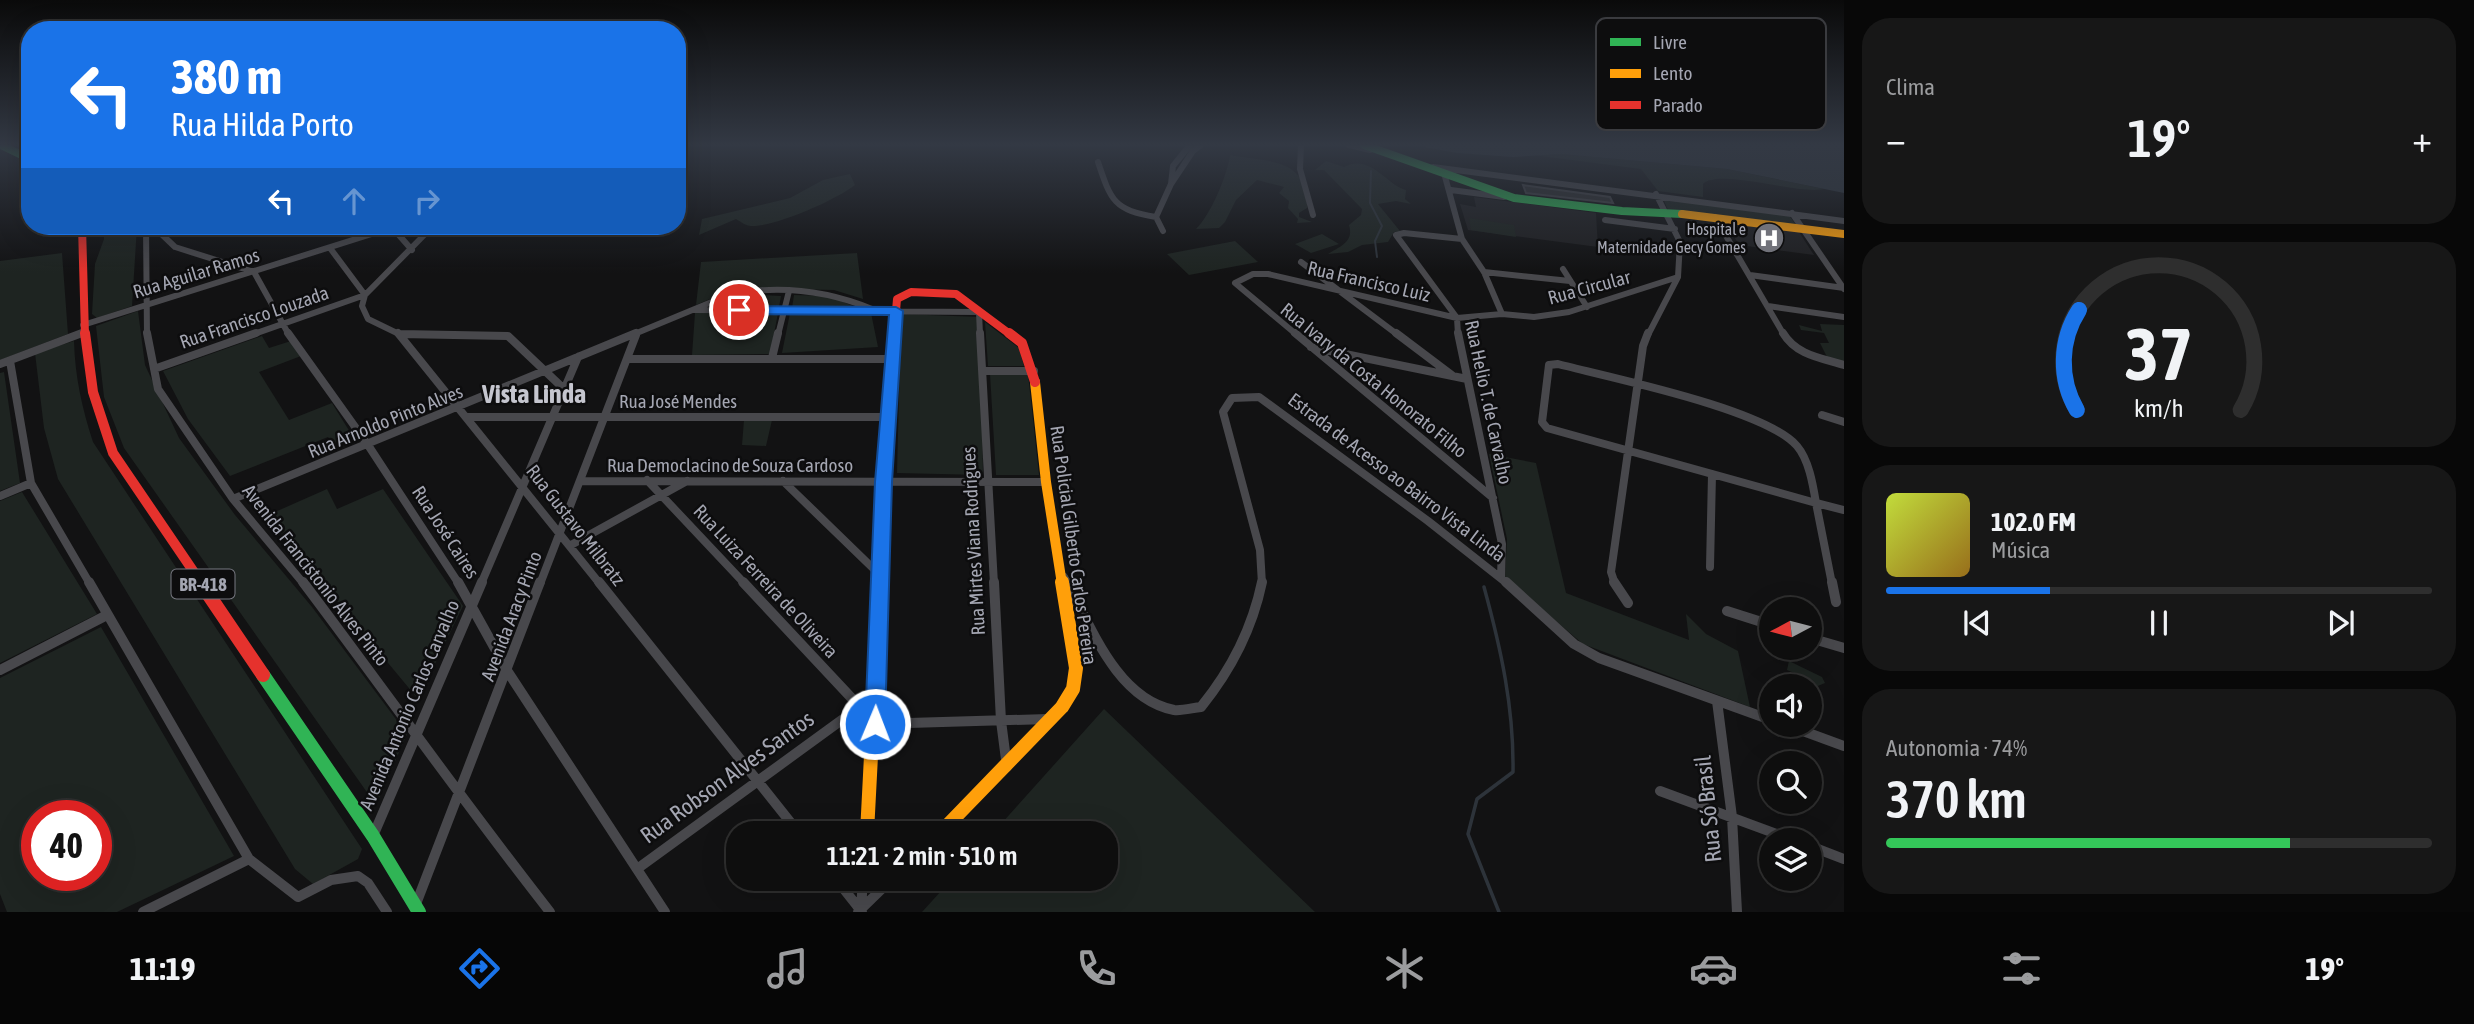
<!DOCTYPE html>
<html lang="pt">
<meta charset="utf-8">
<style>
body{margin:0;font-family:"Asap Condensed",sans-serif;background:#171717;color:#f1f3f6;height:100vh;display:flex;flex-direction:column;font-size:26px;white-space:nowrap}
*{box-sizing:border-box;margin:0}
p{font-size:23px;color:#9b9c9e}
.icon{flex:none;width:38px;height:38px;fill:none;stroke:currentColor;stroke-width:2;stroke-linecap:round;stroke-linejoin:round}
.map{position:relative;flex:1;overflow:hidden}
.drawer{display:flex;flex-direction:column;gap:18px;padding:18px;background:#080808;width:630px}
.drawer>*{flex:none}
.hud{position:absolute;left:21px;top:21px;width:665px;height:214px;border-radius:28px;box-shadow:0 7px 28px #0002,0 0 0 2px #2e2e2e;background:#1a73e8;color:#fff;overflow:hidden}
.needle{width:46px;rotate:263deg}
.controls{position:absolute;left:1759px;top:597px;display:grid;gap:14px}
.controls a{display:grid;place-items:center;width:63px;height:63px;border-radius:50%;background:#0e0e0e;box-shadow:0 7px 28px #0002,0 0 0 2px #2e2e2e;font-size:35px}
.speed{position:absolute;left:21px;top:800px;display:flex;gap:14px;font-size:35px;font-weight:700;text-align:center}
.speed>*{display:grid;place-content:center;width:91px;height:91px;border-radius:50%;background:#0e0e0e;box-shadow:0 7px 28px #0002,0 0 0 2px #2e2e2e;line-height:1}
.speed .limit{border:10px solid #d22;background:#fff;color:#111}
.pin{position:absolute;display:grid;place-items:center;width:60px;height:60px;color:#fff;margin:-30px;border:4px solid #fff;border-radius:50%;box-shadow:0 2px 7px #0007}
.me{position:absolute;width:77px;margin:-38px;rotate:1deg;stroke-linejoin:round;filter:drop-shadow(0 0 5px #0008)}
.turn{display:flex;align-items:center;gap:24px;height:147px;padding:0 35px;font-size:32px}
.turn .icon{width:91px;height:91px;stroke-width:2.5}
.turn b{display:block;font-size:49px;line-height:60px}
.lanes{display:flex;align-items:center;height:66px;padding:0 35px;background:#0003;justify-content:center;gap:35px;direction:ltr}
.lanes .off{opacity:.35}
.big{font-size:52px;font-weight:600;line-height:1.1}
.drawer .tile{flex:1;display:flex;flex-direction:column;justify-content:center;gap:10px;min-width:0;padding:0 24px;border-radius:28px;background:#171717}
.drawer .dial{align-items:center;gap:0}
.dial svg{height:182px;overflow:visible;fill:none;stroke:#2e2e2e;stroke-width:7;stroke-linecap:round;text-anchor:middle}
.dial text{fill:#f1f3f6;stroke:none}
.song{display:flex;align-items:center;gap:21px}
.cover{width:84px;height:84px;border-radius:10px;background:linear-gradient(135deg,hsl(70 70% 55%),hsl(40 70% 35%))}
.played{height:7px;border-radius:4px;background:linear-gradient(90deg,#1a73e8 30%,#2e2e2e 30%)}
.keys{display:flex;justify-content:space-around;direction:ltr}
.heat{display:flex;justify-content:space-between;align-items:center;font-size:38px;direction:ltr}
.charge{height:10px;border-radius:5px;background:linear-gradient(90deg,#34c759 74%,#2e2e2e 0)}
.trip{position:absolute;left:726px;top:821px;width:392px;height:70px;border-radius:28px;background:#0e0e0e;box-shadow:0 7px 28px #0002,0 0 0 2px #2e2e2e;font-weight:600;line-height:70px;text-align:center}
.tabs{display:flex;height:112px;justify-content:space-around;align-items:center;background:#060606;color:#9b9c9e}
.tabs .icon{width:49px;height:49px}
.tabs .current{color:#1a73e8}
.tabs b{font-size:32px;color:#f1f3f6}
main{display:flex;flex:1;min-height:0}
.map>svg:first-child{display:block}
</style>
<main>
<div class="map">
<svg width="1844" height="912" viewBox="0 0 1844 912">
<rect width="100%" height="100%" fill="#121213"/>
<path fill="#1f1f21" d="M1474,197L1596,213L1598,247L1468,230L1460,204L1476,207Z
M1726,223L1799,232L1814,255L1739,245Z"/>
<path fill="#1e2421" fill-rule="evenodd" d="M1561,154L1727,169L1824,189C1797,195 1720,168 1703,184V197L1658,191L1641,169L1533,155Z
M1230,155C1267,162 1309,157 1307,208L1299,213V217L1312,222L1297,223L1298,219L1288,208L1289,201L1279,193L1284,187L1257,180L1236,200L1225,222L1219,228L1196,229C1211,214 1227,176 1230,155Z
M1326,161L1344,167C1371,153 1387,186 1406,190L1405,199L1411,204L1396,201L1378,204L1400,231L1394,232L1388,242L1362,245L1348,252L1328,254C1341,246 1354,242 1349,225L1361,215L1362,209L1324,170H1315Z
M850,174L855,185C836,200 775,227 751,226C746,226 741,222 736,219L699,235L702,219L790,198L823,180Z
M1662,196L1788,214L1796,225L1668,210Z
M1469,218L1514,225L1516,237L1471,230Z
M104,226H137L132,306L97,318L92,314L95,264L104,239Z
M1322,234L1339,244L1311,253L1295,244Z
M1235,241L1258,262L1189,275L1167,254Z
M62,253L68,334L0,360V261Z
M857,253L863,299L834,290L736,288L696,305L701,262Z
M743,294L781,296L779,307L716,306Z
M794,295L829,296L858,308H792Z
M138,311L145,365L179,438L235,515L312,607L407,734L376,805L124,448L104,397L96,326Z
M695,313H778L770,354L692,355Z
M790,313H871L878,347L782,353Z
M901,314L980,317L983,475L897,473Z
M985,322L1019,348L1024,366H988Z
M1820,324L1844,325V367L1830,363L1820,343H1829L1824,333L1801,330L1799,325L1822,331Z
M262,336L269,348L291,341L301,356L259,372L289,420L332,403L353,437L334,444L328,437L230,476L188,419L163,371Z
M74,341C75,377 82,408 93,442L362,849L358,859L313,884L295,869L58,479L44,428L35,353Z
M4,372L20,483L0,491V373Z
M990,374H1028L1039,475H996Z
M744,420H772L766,446L742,445Z
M1489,454L1536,463L1566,593L1689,640L1686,614L1706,634L1738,651L1750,707L1583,644L1505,578L1507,539Z
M327,489L337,509L383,489L463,606L418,699L266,516Z
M22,492L97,614L0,663V501Z
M101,627L234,856L117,912H7L0,894V678ZM37,816H96V875H37Z
M1789,661L1822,677L1825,683L1813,688L1817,701L1810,698V686H1788L1786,681H1802L1801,676L1787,670Z
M1104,709L1315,912H922L952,879L1106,878V833H993Z"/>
<path fill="#2d333a" d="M1413,145H1844V193L1727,169L1561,154L1513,157L1457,153Z"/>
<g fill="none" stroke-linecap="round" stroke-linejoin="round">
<path stroke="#2d333a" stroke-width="2" d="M1371,171L1370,203L1382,226L1375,241L1377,257"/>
<path stroke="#2d333a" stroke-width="3.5" d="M1484,587C1501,649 1514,708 1513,772L1477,799L1468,834L1499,912"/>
</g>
<path fill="#2e2e2f" stroke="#424246" stroke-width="2" d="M1523,185L1610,197L1613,203L1526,193Z"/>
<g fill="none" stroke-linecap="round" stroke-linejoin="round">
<path stroke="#48484c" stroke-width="6" d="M1301,145L1300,169L1313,215
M1349,145L1370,150
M1098,162C1111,201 1114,210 1156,217
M1433,167L1844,221
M1444,173L1462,239L1484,272L1502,314
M1171,184L1193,151L1201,145
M1451,190L1504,197
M1792,213L1844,289
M1715,217L1784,335
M1605,220L1675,229
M146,226L147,335
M153,226L175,247L254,272L289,335
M391,226L412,250
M1163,231L1156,217L1171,184L1173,166L1190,145
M330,248L365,295L362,306L368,319L401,335
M1301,262L1398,335
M1563,269L1587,307
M1484,272L1570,281
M1750,275L1844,288
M1768,306L1844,317
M694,310L979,312L980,335
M83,325L397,226
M400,334L451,335
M78,335L83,333
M251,335L365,295L433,226
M632,335L731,294C780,285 826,290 872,309
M778,335L789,291
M1297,335L1235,283L1253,274H1268L1457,318L1502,314L1534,317L1569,312L1678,277L1680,242L1656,194
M1458,335L1457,318L1396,235L1404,233L1462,239
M1648,335L1678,277"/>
<path stroke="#48484c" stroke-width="8" d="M147,333L158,389L233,499L304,584
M288,333L368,445L459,584
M398,333L600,584
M980,333L994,584
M1295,333L1493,498
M1396,333L1453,376
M1458,333L1502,544L1501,578
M1783,333C1796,355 1821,358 1844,365
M400,334L508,336L564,389
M1311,347L1467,379
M772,358L778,333
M628,359H895
M10,361L31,483L90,584
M0,364L82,333
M1558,364C1611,378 1765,409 1797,446C1809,460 1813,485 1816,503L1547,428L1542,422L1549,365Z
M154,369L256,333
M983,371H1034
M1822,415L1844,422
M467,417H888
M647,480L745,584
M581,481L1046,482
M783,481L880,575
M0,496L31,483
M233,499L636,333
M1816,503L1844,510
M1816,503L1832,584
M571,545L687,481
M1710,567L1712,474
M1064,577L1068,584
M481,584L578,357
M540,584L636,335
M1262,584L1260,550L1223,412L1232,398L1259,397L1428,521L1508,584
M1615,584L1611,572L1643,346L1648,333"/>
<path stroke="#48484c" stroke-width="10" d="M89,582L249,859L298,897L331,880L358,876L368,883L387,912
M303,582C386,692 465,804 550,912
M458,582L508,672L665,912
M599,582L799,833
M743,582L859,706
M994,582L1001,721L1007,767
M1067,582C1091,627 1117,699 1174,710C1182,711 1192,708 1201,707C1231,670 1252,630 1262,582
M1506,582L1574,644L1599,658L1771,720
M1614,582L1628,603
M1832,582L1836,602
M1727,611L1771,625
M1810,638L1844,648
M0,670L107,615
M1717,701L1732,817L1737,912
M875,724L1048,719
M1784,724L1844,746
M1660,791L1793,840
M373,836L482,582
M1810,846L1844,859
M637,869L876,695
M835,878L862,912
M416,904L540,582
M861,910L863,878
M143,912L249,859
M858,912L893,878"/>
<path stroke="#30b455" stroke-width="8" d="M1,145L30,159
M1364,145L1514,198L1622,211L1682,214"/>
<path stroke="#30b455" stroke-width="14" d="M263,675L373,836L419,912"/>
<path stroke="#ff9f0a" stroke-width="8" d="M1682,214L1844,234"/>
<path stroke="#ff9f0a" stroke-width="10" d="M1035,382L1046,482L1062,584
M880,584L889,405"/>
<path stroke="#ff9f0a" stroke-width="14" d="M867,833L880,582
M940,833L1062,707L1073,689L1076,668L1062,582"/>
<path stroke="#e5322d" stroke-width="8" d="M82,226L85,335
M894,335L897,299L911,292L956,294L1011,335"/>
<path stroke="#e5322d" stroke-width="10" d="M85,333L93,392L113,453L202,584
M1009,333L1022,343L1035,382
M889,405L894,333"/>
<path stroke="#e5322d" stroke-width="14" d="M200,582L263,675"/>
</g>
<linearGradient id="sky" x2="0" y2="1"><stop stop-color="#0a0a0a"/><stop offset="0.53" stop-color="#333944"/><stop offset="1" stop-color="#333944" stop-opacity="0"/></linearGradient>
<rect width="1844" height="273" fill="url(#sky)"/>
<path fill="#1a73e8" stroke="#114b97" stroke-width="2" d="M896,307L903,311L892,482L885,724L882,730L875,733L868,730L865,724L875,482L889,315L739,314L732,310L739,306Z"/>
<defs>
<g id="hospital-disc" transform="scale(1.575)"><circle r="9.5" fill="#71727a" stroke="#0d0d0e"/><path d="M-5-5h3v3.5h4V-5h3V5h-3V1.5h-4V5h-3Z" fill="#fff"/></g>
</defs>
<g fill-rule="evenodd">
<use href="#hospital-disc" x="1769" y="238"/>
</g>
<g text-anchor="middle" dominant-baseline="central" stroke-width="5" stroke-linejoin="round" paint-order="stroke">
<g font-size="16" fill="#a4a6b2" stroke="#0d0d0e" text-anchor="end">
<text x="1746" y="229">Hospital e<tspan x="1746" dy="18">Maternidade Gecy Gomes</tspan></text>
</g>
<rect fill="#0d0d0e" stroke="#777881" stroke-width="2" x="171.5" y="569.5" width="63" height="29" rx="5"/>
<g font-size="18" font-weight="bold" fill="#a4a6b2">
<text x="203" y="584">BR-418</text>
</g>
<g font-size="19" fill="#a4a6b2" stroke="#0d0d0e">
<text transform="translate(196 273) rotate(-17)">Rua Aguilar Ramos</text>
<text transform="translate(1369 281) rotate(13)">Rua Francisco Luiz</text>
<text transform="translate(1589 287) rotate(-15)">Rua Circular</text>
<text transform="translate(254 317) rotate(-19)">Rua Francisco Louzada</text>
<text transform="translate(1374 380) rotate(39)">Rua Ivary da Costa Honorato Filho</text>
<text x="678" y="401">Rua José Mendes</text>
<text transform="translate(1489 402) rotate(78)">Rua Helio T. de Carvalho</text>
<text transform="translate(385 421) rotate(-22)">Rua Arnoldo Pinto Alves</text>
<text x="730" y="465">Rua Democlacino de Souza Cardoso</text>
<text transform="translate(1397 477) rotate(37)">Estrada de Acesso ao Bairro Vista Linda</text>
<text transform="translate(576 525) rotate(52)">Rua Gustavo Milbratz</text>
<text transform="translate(446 532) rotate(57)">Rua José Caires</text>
<text transform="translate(973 541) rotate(-93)">Rua Mirtes Viana Rodrigues</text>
<text transform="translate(1074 545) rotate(82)">Rua Policial Gilberto Carlos Pereira</text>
<text transform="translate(316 575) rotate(52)">Avenida Francistonio Alves Pinto</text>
<text transform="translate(766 581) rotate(47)">Rua Luiza Ferreira de Oliveira</text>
<text transform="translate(511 616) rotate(-69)">Avenida Aracy Pinto</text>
<text transform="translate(409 705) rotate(-67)">Avenida Antonio Carlos Carvalho</text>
</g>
<g font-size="23" fill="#a4a6b2" stroke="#0d0d0e">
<text transform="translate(727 777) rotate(-36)">Rua Robson Alves Santos</text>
<text transform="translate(1708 809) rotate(-96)">Rua Só Brasil</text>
</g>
<g font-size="26" font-weight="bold" fill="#c5c6cf" stroke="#0d0d0e">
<text x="534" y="394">Vista Linda</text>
</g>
</g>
<rect x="1596" y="18" width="230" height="112" rx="10" fill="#0d0d0e" stroke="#3a3b3f" stroke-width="2"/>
<rect x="1610" y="38" width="31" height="8" fill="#30b455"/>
<rect x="1610" y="69" width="31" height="9" fill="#ff9f0a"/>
<rect x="1610" y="101" width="31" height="8" fill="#e5322d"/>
<g font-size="19" fill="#a4a6b2">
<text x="1653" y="49">Livre</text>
<text x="1653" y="80">Lento</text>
<text x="1653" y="112">Parado</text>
</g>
</svg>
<div class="controls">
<a><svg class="needle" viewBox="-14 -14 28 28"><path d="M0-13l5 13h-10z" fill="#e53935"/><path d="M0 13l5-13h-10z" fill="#9b9c9e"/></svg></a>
<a><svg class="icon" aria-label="sound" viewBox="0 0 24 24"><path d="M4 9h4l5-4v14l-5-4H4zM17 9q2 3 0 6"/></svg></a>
<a><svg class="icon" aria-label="search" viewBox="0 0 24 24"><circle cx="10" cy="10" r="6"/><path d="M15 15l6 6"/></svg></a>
<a><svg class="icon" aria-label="layers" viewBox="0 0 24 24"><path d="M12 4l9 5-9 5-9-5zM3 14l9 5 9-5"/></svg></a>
</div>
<div class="speed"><div class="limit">40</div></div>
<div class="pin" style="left:739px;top:310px;background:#d93025"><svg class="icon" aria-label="arrive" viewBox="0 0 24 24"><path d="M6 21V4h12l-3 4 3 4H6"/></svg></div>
<svg class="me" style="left:875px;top:724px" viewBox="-20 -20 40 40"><circle r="17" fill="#1a73e8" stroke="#fff" stroke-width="3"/><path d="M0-11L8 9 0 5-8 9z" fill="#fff"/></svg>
<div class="trip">11:21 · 2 min · 510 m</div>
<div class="hud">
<div class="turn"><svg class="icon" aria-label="left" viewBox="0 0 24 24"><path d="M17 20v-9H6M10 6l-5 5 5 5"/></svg><div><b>380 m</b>Rua Hilda Porto</div></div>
<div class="lanes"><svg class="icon" aria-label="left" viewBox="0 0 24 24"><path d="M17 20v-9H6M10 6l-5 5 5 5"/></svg><svg class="icon off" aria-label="ahead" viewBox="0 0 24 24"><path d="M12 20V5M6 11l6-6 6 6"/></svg><svg class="icon off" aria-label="right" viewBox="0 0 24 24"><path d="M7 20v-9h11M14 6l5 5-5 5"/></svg></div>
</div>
</div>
<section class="drawer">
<div class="tile"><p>Clima</p>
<div class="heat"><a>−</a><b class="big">19°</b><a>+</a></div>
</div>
<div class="tile dial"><svg viewBox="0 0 100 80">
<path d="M14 69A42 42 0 1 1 86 69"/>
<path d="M14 69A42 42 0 0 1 15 25" stroke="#1a73e8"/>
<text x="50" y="56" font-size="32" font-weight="700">37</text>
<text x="50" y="72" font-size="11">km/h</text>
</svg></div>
<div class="tile">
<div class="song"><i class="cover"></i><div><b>102.0 FM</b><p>Música</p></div></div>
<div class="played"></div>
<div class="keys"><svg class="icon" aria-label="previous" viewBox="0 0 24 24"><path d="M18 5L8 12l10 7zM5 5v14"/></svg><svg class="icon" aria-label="pause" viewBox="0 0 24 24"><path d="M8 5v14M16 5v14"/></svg><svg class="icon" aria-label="next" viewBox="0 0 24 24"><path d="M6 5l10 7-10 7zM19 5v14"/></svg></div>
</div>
<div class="tile"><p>Autonomia · 74%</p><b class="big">370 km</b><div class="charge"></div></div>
</section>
</main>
<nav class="tabs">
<b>11:19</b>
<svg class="icon current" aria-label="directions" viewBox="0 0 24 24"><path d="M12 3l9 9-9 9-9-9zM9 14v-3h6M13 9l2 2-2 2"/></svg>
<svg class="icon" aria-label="music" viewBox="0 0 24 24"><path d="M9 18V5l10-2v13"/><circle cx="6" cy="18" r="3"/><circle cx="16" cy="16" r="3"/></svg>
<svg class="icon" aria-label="phone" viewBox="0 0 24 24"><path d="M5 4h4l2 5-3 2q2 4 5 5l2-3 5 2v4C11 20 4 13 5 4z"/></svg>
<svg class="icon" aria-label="climate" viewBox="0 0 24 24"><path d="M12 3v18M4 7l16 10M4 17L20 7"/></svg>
<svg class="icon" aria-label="car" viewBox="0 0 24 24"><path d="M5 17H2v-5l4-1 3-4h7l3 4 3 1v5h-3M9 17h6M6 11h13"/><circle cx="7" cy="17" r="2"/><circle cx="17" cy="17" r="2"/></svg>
<svg class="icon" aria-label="filters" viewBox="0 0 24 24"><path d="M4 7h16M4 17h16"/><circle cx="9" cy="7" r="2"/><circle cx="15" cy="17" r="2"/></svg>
<b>19°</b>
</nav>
